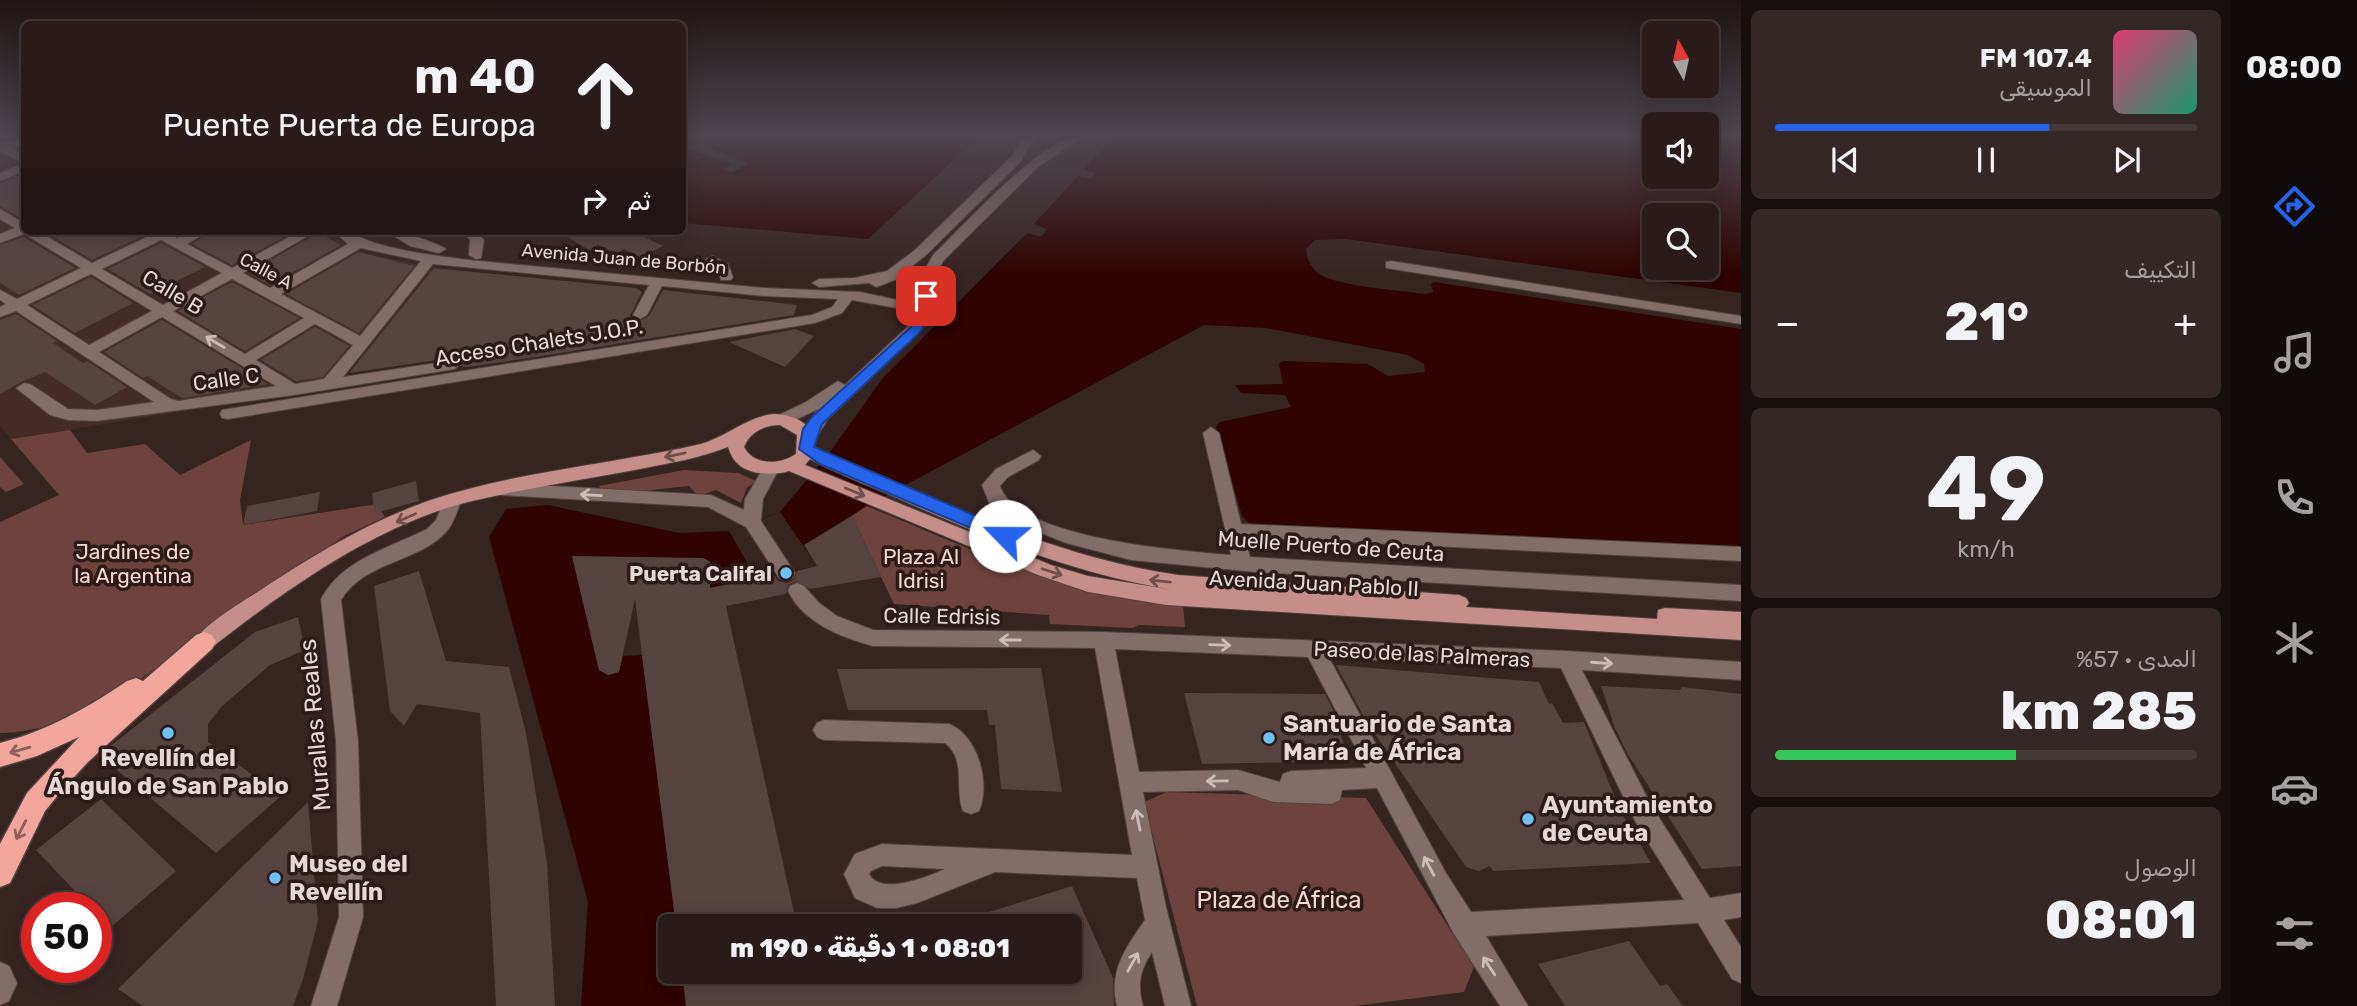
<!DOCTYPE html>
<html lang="ar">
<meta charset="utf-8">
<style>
body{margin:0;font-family:Rubik,"Noto Naskh Arabic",sans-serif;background:#342826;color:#f1f3f6;direction:rtl;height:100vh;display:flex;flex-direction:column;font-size:26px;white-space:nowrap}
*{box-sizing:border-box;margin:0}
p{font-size:23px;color:#a5a1a2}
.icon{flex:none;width:38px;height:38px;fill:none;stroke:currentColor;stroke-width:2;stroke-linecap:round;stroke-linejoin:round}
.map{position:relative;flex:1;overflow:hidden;direction:ltr}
.sheet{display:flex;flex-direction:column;gap:10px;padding:10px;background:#160f0e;width:490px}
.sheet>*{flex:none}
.top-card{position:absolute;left:21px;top:21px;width:665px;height:214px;border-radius:10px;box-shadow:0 4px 18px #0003,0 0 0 2px #443938;direction:rtl;background:#281b19;color:#f1f3f6;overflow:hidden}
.needle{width:46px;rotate:352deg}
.fabs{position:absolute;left:1642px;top:21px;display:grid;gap:14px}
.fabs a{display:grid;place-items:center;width:77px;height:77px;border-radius:10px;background:#281b19;box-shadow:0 4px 18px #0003,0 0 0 2px #443938;font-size:35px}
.speed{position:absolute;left:21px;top:892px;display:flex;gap:14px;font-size:35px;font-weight:700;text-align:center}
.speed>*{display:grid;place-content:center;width:91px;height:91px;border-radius:50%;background:#281b19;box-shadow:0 4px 18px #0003,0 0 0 2px #443938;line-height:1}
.speed .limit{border:10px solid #d22;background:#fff;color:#111}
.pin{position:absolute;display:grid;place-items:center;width:60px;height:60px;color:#fff;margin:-30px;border-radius:14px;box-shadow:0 4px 10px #0006}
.me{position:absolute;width:77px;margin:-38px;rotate:293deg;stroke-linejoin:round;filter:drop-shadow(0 0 5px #0008)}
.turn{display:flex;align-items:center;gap:24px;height:147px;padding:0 35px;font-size:32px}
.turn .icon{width:91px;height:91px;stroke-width:2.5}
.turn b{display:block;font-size:49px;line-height:60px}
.then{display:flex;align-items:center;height:66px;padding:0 35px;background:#0003;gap:14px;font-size:26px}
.big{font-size:52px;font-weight:800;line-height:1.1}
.sheet .widget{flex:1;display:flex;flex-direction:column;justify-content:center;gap:10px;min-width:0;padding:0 24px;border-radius:10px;background:#342826}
.sheet .dial{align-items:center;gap:0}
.dial b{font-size:91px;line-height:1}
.song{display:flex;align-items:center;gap:21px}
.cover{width:84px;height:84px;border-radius:10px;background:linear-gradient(135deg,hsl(340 70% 55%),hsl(160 70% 35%))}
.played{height:7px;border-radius:4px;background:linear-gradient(90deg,#2563eb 65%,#443938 65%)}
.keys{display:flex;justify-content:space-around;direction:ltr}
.heat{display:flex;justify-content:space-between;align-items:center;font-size:38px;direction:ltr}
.charge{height:10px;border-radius:5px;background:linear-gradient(90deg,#34c759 57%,#443938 0)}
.trip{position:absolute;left:658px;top:914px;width:424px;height:70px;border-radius:10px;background:#281b19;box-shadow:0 4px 18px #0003,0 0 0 2px #443938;font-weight:800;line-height:70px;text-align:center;direction:rtl}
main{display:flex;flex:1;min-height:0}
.dock{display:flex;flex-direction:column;width:126px;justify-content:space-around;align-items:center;background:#100b0a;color:#a5a1a2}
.dock .icon{width:49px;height:49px}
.dock .selected{color:#2563eb}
.dock b{font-size:32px;color:#f1f3f6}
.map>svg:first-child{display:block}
</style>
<main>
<nav class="dock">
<b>08:00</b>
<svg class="icon selected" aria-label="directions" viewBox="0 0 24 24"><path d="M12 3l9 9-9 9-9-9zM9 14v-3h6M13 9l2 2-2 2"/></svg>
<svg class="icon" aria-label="music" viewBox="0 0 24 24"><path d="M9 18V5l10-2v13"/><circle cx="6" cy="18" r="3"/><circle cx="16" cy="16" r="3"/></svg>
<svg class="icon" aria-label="phone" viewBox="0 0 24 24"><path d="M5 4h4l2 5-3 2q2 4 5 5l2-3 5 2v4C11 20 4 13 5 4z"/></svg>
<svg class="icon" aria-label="climate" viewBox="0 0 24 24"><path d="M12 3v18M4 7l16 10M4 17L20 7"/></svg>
<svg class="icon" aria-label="car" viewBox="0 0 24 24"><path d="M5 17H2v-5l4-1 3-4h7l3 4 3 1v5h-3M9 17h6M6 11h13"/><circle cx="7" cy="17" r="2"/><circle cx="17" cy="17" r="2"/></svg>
<svg class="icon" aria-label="filters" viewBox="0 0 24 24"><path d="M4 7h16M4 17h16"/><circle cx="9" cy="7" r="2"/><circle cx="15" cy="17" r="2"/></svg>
</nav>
<section class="sheet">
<div class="widget">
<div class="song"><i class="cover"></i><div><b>107.4 FM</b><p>الموسيقى</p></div></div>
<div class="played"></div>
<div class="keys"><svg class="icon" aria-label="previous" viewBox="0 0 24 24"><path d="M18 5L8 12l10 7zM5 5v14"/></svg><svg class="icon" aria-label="pause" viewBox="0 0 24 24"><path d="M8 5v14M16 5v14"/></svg><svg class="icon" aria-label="next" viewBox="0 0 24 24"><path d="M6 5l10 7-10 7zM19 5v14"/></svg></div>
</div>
<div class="widget"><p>التكييف</p>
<div class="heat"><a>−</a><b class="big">21°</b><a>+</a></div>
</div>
<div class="widget dial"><b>49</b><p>km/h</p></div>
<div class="widget"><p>المدى · 57%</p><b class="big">285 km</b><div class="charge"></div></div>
<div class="widget"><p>الوصول</p><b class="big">08:01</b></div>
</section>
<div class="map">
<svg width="1741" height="1006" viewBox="0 0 1741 1006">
<rect width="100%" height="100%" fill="#362421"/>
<path fill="#442b28" d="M0,134H24V231H327L356,251L434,268L337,386L11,439L0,426Z"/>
<path fill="#6f433d" d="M70,430L87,453L145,444L180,475L251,440L240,500L243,525L377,504L385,517L344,536C299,568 253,599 208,631C146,674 79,732 0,733V522L59,495L11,439Z
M0,457L24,484L6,492L0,487Z
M684,470L738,473L756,481L747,488L741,503L716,490L698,496L689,486L623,493L602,491L599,486Z
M866,506C969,547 1071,600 1183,605L1185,627L1139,625L1133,628L1050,624L1049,615L894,604L852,516Z
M1167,792L1366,798L1474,967L1464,992L1354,1006H1197L1144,802Z"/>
<path fill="#2e0302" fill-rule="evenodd" d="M683,134H982L868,239L683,223L682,146L731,164L724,170L732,172L747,163L683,138Z
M1115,134H1654V177H1706V134H1741V293L1345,239L1315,240L1306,249C1307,261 1312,270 1323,276C1346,287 1397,290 1425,294L1433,292L1431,284L1434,282L1741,329V547L1251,525L1242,516L1216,427L1220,422L1291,407L1285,395L1241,393L1235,385L1283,384L1279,364L1283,361L1368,364L1388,376L1425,372L1424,364L1408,355L1266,328L1204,325L870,504L804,545L817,566L709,588L572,556L599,670L608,675L619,672L623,656L642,655L676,926H670V971H682L686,1006H581L588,902L489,537L506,509L548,505L679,533L729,531L780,512L833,448L882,379L1027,233L1041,237L1047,229L1034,224L1078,176L1091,179L1095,173L1084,170ZM1654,215H1706V268H1654Z"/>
<path fill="#362421" d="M683,138L748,163L732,172L723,170L731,164L683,146Z
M1345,239L1741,293V297L1345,242L1316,245L1314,242Z
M780,512L817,566L756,578L729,531Z"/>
<path fill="#564340" d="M24,174V220L0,206V183Z
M43,231H144L147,234L92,260Z
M211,231H295L232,265L192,244Z
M558,231H621L624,234L631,231L663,246L640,257L624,249L617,254L598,245L589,250Z
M318,233L341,245L270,285L248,273Z
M24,237L75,268L19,295L0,283V245Z
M161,243L205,267L150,294L108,269Z
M359,252L414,266L359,333L286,294Z
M434,268L636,288L642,292L630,316L639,321L649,316L663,290L797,305L794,315L548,355L468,367L460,366L450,358L349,373Z
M91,277L133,303L75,333L32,305Z
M232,282L299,318L245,351L178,311Z
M16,314L57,341L53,343L83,363L87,361L127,387L95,405L45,372L23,381L0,394V320Z
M162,320L268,384L182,398L147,376L143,378L104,352Z
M315,327L349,346L323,377L296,381L261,360Z
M795,329L814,336L785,367L729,342Z
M416,481L419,501L375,513L372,493Z
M320,492L317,511L243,525L247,506Z
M852,516L881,577L810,589L796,581L788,585L786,594L726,606L797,926H676L635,599L619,672L608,675L599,670L572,556L703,558L711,562L710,588L774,575L778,581L787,583L795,579L797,571L817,566L804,545Z
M419,571L446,661L509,667L526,733L547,863L555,1006H496L480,713L417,704L404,726L390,711L374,586Z
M298,617L305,650L270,665L221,707L208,724V742L281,796L216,853L99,755L255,632Z
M1336,665L1539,682L1549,704L1552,703L1563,723L1584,722L1621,812L1651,863L1493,871L1490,866L1479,871L1466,867L1366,721Z
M1041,668L1062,792L1001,789L995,725H989L987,710H848L837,669Z
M1601,686L1680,690L1682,687L1741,694V866L1702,869L1627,753L1615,728Z
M1184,693L1325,694L1335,714H1332L1351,761L1202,764Z
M101,799L176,871L110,928L96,914V908H91L36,850Z
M308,802L318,921L303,979L293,1006H143L118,989Z
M1072,886L1113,978L1114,1006H686L682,971H1069V926H958L957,922Z
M1629,941L1660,986L1667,984L1683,1006H1565L1538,964Z"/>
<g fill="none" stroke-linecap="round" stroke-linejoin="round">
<g stroke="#514240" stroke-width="2">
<path id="minor" d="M1024,134H1036L1021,161L925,256L908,269L923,273L933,255C965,225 1046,132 1088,134L1038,167L944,260L932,280L936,297L927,324L828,419L813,443L807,445L799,439L818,409L783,426L777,424L775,420L777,416L806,402L838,381L845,385L916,319L920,306L902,309L852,300L842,313L815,323L228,419L222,418L220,414L222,410L228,409L812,315L832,307L838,299L765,296L662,286L647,315L640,319L633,315L649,285L433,264L343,377L450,361L455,363L458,366L455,369L294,395L97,421L68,420L50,415L16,388L24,383L30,384L68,409L97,410L154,402L16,311L0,317V307L6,304L0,300V290L17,299L81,268L24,234L0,243V234L15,228L0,219V209L24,223V231H38L92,263L151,235L147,231H164L177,238L192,231H209L187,244L232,268L300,231H317L243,273L270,288L348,244L333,231C349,231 361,238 375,243C405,252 438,256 469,260L765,288L860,292L902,301L912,299L922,293C920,264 890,283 876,287L869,283L819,287L812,283L819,279L854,278L887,271L915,250L1012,156ZM161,240L222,273L163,305L102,269ZM361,248L421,261L360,336L281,294ZM91,274L152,311L89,345L27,305ZM232,279L304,318L245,354L173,311ZM162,317L276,386L178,401L171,399L99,352ZM315,324L353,345L324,379L295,384L256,360Z
M24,137V144L13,149L24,155V171L0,181V173L24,163L0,151V143L4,144Z
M394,231C402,231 439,244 446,249L439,253L410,246L394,236Z
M467,231H477L484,240L481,258L476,259L469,255L470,240L465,234Z
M712,256L728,264L733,277L731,280H721L717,269L705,260Z
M1391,261L1741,316V324L1386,268V262Z
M1211,427L1219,433L1241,524L1741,547V561L1245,537L1250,557L1741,585V601L1256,572L1131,560L1066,543L1016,523L990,505L982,485L996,469L1033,450L1041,456L1039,460L1008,477L1000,486C1018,539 1182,551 1231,555L1203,433Z
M771,463L779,469L763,499L761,521L795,573L793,578L786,580L779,578L746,527L708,507L500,495L494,493L491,489L494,485L500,483L711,495L744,510L745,499L765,465Z
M452,495L458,496L461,501C457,511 454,523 447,531C419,563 364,561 341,600L358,741L363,917L337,1006H311L339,917L336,741L321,599C342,559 390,548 427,529L436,520L446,496Z
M797,583L804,586L819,603L837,616L873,630L1103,632L1567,651L1741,662V680L1582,670L1651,805L1710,898L1741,893V917L1724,920L1741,947V983L1732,979L1698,923L1486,936L1528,1006H1500L1454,934L1377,788L1342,790L1340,800L1332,804L1273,802L1238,790L1143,792L1166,907L1191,1006H1165L1152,952C1140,970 1137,984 1143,1006H1117C1108,972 1126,947 1145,920L1137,878L995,872L917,903L896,908H877L855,898L844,874L855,854L882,844L1132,855L1095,648L873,646C840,637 804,623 788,591L790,586ZM1115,649L1308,657L1366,768L1291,771L1283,774L1280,782L1238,770L1139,772ZM1329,658L1561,668L1635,821L1684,900L1471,912L1446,873ZM882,866L945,869C928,877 880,896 869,874L871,871Z
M824,720L949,724C978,735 991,784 979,811L971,814L963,811C954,789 967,760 945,743L824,740L817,737L813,730L817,723Z
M0,962L9,966L17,983L9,1001L0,1005Z"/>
</g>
<g stroke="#514240" stroke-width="2">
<path id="major" d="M774,414C794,415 815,423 815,447L832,456C948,504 1052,556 1178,575L1459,595L1466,598L1469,603L1466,607L1657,619L1658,610L1665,608L1741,612V640L1166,605L1088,592L1038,575L789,471C774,476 747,475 736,462C732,458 730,452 728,447C700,458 670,463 640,469C583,480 525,488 468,502C376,525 285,590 211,648L204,650L197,648L194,642C202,626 240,603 256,593C316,553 381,514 450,494C532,470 618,463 701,444C726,437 748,416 774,414ZM780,425L797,435L796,454C780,465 754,466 744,447C750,432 764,425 780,425ZM810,459C840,475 873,487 904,501C991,540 1078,574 1173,590L1088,576L1051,565L805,465Z"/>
</g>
<g stroke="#514240" stroke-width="3">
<path id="highway" d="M204,632L212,635L216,642L212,649L88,762L63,789L45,811L10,883L0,887V844L27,793L79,737L37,756L0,767V743C47,731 87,708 127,681L136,678L143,681L196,635Z"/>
</g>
<use href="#minor" fill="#826d69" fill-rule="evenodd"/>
<use href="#major" fill="#c58f88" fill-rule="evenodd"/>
<use href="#highway" fill="#f2a69c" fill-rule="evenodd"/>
</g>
<defs><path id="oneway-shaft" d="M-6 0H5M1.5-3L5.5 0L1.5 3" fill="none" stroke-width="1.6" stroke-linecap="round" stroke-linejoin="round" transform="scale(1.75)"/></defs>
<g stroke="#ccbdbb">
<use href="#oneway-shaft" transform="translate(215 342) rotate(-149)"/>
<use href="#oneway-shaft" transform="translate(591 495) rotate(-177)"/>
<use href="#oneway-shaft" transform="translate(1010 640) rotate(-180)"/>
<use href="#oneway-shaft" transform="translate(1220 645) rotate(2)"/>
<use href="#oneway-shaft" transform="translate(1602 663) rotate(4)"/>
<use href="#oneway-shaft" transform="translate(1217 781) rotate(179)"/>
<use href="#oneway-shaft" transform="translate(1138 820) rotate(-101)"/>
<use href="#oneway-shaft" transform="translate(1429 866) rotate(-118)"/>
<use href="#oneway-shaft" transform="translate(1133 962) rotate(-61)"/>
<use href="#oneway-shaft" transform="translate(1489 966) rotate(-123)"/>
</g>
<g stroke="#704f4a">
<use href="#oneway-shaft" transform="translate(675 455) rotate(168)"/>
<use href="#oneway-shaft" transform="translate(855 492) rotate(22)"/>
<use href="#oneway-shaft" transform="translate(406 518) rotate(156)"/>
<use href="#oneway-shaft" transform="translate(1052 572) rotate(18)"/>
<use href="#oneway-shaft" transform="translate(1160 581) rotate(-174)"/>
</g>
<g stroke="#8e605a">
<use href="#oneway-shaft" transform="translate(20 750) rotate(164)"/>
<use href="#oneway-shaft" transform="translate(21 830) rotate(117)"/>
</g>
<linearGradient id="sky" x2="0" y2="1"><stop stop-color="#1e1412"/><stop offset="0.49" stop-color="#4c454e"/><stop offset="1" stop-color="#4c454e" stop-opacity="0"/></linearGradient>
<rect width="1741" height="275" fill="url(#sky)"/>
<path fill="#2563eb" stroke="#184099" stroke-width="2" d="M926,292L933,296L932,313L920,332L822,424L814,447L1011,531L1013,536L1011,540H999L820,464L799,449L803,429L812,417L911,327L919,313L920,296Z"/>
<g fill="#70c1f4" stroke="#2b1a18" stroke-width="2.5">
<circle cx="786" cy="573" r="7"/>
<circle cx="168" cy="733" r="7"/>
<circle cx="1269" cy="738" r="7"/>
<circle cx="1528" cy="819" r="7"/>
<circle cx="275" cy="878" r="7"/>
</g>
<g text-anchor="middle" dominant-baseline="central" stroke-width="7" stroke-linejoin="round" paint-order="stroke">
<g font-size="18" fill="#e5d8d6" stroke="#2b1a18">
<text transform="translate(624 259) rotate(5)">Avenida Juan de Borbón</text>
<text transform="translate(266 271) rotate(28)">Calle A</text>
</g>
<g font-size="21" fill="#e5d8d6" stroke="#2b1a18">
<text transform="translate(173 292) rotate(31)">Calle B</text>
<text transform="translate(539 342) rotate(-9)">Acceso Chalets J.O.P.</text>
<text transform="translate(226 379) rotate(-8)">Calle C</text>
<text transform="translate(1331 546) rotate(4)">Muelle Puerto de Ceuta</text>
<text transform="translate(1314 583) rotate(3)">Avenida Juan Pablo II</text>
<text transform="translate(942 616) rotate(1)">Calle Edrisis</text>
<text transform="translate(1422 654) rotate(3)">Paseo de las Palmeras</text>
</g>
<g font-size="21" fill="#fad6d1" stroke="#2b1a18">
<text x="133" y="551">Jardines de<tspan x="133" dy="24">la Argentina</tspan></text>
<text x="921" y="556">Plaza Al<tspan x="921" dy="24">Idrisi</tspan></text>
</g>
<g font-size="21" font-weight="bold" fill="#e5d8d6" stroke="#2b1a18" text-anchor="end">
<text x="772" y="573">Puerta Califal</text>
</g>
<g font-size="24" font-weight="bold" fill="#e5d8d6" stroke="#2b1a18" text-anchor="start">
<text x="1283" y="724">Santuario de Santa<tspan x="1283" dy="28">María de África</tspan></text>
<text x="168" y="758" text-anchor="middle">Revellín del<tspan x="168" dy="28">Ángulo de San Pablo</tspan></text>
<text x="1542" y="805">Ayuntamiento<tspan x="1542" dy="28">de Ceuta</tspan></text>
<text x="289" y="864">Museo del<tspan x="289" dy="28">Revellín</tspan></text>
</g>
<g font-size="24" fill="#e5d8d6" stroke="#2b1a18">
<text transform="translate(315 725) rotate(-95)">Murallas Reales</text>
</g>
<g font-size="24" fill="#fad6d1" stroke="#2b1a18">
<text x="1279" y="900">Plaza de África</text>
</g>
</g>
</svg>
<div class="fabs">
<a><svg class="needle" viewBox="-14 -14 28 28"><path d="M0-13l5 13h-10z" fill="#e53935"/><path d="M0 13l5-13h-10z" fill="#a5a1a2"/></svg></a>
<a><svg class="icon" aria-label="sound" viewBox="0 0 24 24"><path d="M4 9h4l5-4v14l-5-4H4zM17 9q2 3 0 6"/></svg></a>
<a><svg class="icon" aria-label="search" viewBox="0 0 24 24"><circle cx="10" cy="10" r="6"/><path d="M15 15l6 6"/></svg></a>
</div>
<div class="speed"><div class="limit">50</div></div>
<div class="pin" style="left:926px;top:296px;background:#d93025"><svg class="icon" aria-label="arrive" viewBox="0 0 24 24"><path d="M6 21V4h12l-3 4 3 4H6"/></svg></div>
<svg class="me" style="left:1005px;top:536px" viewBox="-20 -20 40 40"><circle r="19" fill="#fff"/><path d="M0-13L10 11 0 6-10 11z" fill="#2563eb"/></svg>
<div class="trip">08:01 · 1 دقيقة · 190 m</div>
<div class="top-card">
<div class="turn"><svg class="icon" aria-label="ahead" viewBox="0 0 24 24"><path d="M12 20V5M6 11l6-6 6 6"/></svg><div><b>40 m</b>Puente Puerta de Europa</div></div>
<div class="then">ثم<svg class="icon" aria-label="right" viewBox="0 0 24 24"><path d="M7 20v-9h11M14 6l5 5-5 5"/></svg></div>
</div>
</div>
</main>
